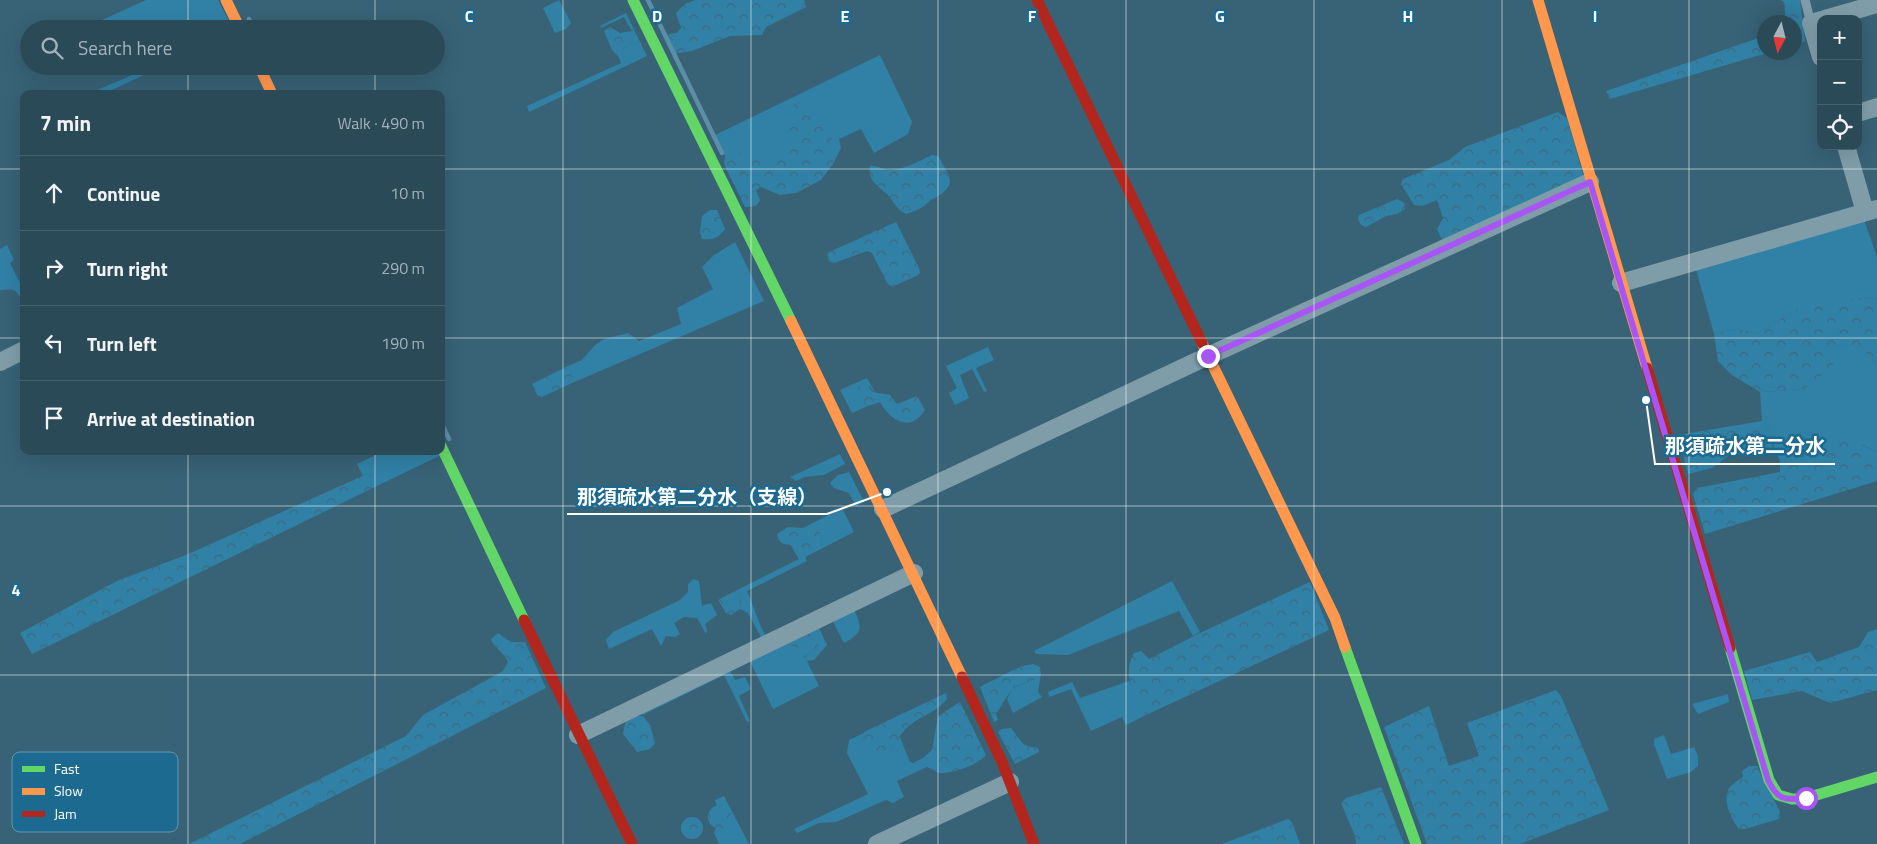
<!DOCTYPE html>
<meta charset="utf-8">
<style>
:root{--surface:#2a4a58;--page:#32515e;--text:#f1f3f6;--muted:#a5b3ba;--line:#46626e}
body{margin:0;font-family:"Titillium Web","Noto Sans JP",sans-serif;background:var(--page);color:var(--text)}
.controls{position:absolute;right:15px;top:15px;display:grid;overflow:hidden;border-radius:10px;box-shadow:0 5px 20px #0002}
.controls button{width:45px;height:45px;display:grid;place-items:center;padding:0;border:0;border-bottom:1px solid var(--line);background:var(--surface);color:var(--text);font:25px sans-serif}
.compass{position:absolute;left:1757px;top:15px;width:45px;height:45px;border-radius:50%;background:var(--surface);box-shadow:0 5px 20px #0002;rotate:187deg}
.stop{position:absolute;width:15px;height:15px;margin:-11px;border:4px solid #a855f7;border-radius:50%;background:#fff}
.stop.end{background:#a855f7;border-color:#fff;box-shadow:0 1px 5px #0008}
.list{margin:0;padding:0;list-style:none}
h2{display:flex;justify-content:space-between;align-items:center;height:65px;margin:0;padding:0 20px;font-size:21px}
h2 small{font-size:16px;font-weight:400;color:var(--muted)}
.list li{display:grid;grid-template-columns:32px 1fr auto;gap:15px;align-items:center;box-sizing:border-box;height:75px;padding:0 20px;border-top:1px solid var(--line)}
.list b{display:block;font-size:19px;white-space:nowrap}
.list em{font-size:16px;font-style:normal;color:var(--muted)}
.icon{flex:none;width:28px;height:28px;fill:none;stroke:currentColor;stroke-width:2;stroke-linecap:round;stroke-linejoin:round}
.map{position:relative;flex:none;width:1877px;height:844px;overflow:hidden}
.search{position:absolute;background:var(--surface);box-shadow:0 5px 20px #0002;left:20px;top:20px;width:425px;height:55px;display:flex;align-items:center;gap:12px;box-sizing:border-box;padding:0 18px;border-radius:28px;color:var(--muted);font-size:19px}
.panel{position:absolute;background:var(--surface);box-shadow:0 5px 20px #0002;left:20px;top:90px;width:425px;height:365px;border-radius:10px}
.map>svg:first-child{display:block}
.green{fill:#3181a6}
.forest{fill:url(#forest-crowns)}
.lines{fill:none;stroke-linecap:round;stroke-linejoin:round}
.stream{stroke:#5b8ea7;stroke-width:4.5}
.lane{stroke:#7f9da9;stroke-width:9}
.street{stroke:#7f9da9;stroke-width:18}
.fast{stroke:#63d668;stroke-width:11}
.slow{stroke:#ff974d;stroke-width:11}
.jam{stroke:#b3261e;stroke-width:11}
.route{stroke:#a855f7;stroke-width:6}
.grid{fill:none;stroke:#fff;stroke-width:1;stroke-opacity:0.55}
.key{fill:#1d6a91;stroke:#6197b2;stroke-width:1}
.key-label{font-size:14px;fill:#fff}
.grid-label{font-size:16px;text-anchor:middle;font-weight:bold;fill:#fff;stroke:#1d6a91;stroke-width:5;stroke-linejoin:round;paint-order:stroke}
.leader{fill:none;stroke:#fff;stroke-width:2}
.callout-dot{fill:#fff;stroke:#1d6a91;stroke-width:2}
.callout-label{font-size:20px;text-anchor:middle;font-weight:bold;fill:#fff;stroke:#1d6a91;stroke-width:5;stroke-linejoin:round;paint-order:stroke}
</style>
<div class="map">
<svg width="1877" height="844" viewBox="0 0 1877 844">
<defs>
<pattern id="forest-crowns" width="20" height="18" patternUnits="userSpaceOnUse" patternTransform="scale(1.25)"><rect width="20" height="18" fill="#3181a6"/><path d="M2 6a3 3 0 1 1 6 0M12 15a3 3 0 1 1 6 0" fill="none" stroke="#3d697e"/></pattern>
</defs>
<rect width="100%" height="100%" fill="#386276"/>
<path class="green" d="M146,0H218L230,23L217,29H82Z
M559,0L571,23L566,29L555,33L543,8Z
M626,13L647,56L529,112L527,106L621,63L618,56L612,50H621L632,42V31L624,17L601,28L600,26Z
M880,55L912,122L908,134L874,153L861,129L839,139L841,148L833,164L818,134L734,174L715,135Z
M153,66H163L112,90L113,94H96L95,91Z
M1863,217L1877,257V299L1864,298L1796,310L1757,334L1736,329L1714,334L1695,266Z
M735,242L764,301L572,383V373L568,366L582,360L595,345L604,339L628,333L639,341L681,324L677,308L713,289L702,267L714,255Z
M7,245L14,260L10,263L24,291V298L20,297C14,287 11,290 0,290V249Z
M1844,345L1862,347L1877,365V452L1863,445L1820,447L1780,460L1774,448L1775,438L1762,421L1760,392L1804,389Z
M988,347L994,360L976,368L987,391L984,392L972,369L960,375L969,398L955,405L949,393L957,388L946,366Z
M867,378L876,394L869,386L864,402L868,406L852,413L840,390Z
M384,451H437L439,456L377,486L372,476L367,474L363,476L357,464Z
M840,454L845,464L824,475L805,477L796,481L790,477Z
M849,472L864,502L856,506L849,493L834,488L830,483L838,475Z
M842,508L854,532L821,549L822,536L803,528Z
M805,556L807,561L747,591C754,606 757,620 765,635L761,637L748,613L740,609L741,596L737,590Z
M693,579L699,581L702,606L711,603L717,615L705,624L707,630L706,634L697,618L684,617L674,623L680,634L675,637L666,636L661,646L652,629L609,649L606,640L613,632L680,600L688,592V584Z
M1172,581L1200,632L1193,636L1179,611L1068,655L1036,654L1034,651Z
M854,610C863,627 862,634 844,643L832,620Z
M819,628L827,645L814,660L807,661L819,686L773,709L750,661Z
M729,669L735,680L745,677L751,689L739,696L750,721L747,722L724,675L643,715L641,711Z
M1041,674L1038,692L1042,697L1013,713L1007,699L1012,688L1035,679Z
M1129,681L1146,715L1126,725L1122,717L1091,731L1071,689L1049,697L1048,692L1072,682L1080,698Z
M1728,694L1729,702L1698,714L1692,704Z
M864,733L863,744L889,754L894,743L900,737L910,762L913,763L923,758V764L927,767L897,781L904,797L893,803L886,800L836,822L819,823L797,833L794,829L868,794L847,753L849,740Z
M1664,735L1671,754L1694,747L1698,756V766L1691,772L1667,779L1654,744V739Z
M724,796L749,844H719L714,833L719,817L715,800Z"/>
<path class="forest" d="M695,0H804L806,7L766,27L762,35L730,36L692,51L672,54L666,42L669,34L677,33L681,28L676,13L685,4Z
M1781,0H1800L1805,41L1795,44L1794,22H1786L1784,2Z
M610,27L620,33L632,31V42L621,50H612L604,31Z
M1764,36V52L1767,53L1610,99L1606,91Z
M799,99L807,100L831,135L834,144L833,164L821,180L796,193L780,195L761,187L756,190L760,200L756,206L745,207L724,164L725,156L736,151C755,160 769,159 786,147C785,129 785,111 799,99Z
M1558,112L1567,118L1584,178L1443,242L1437,229L1443,218L1437,200L1422,206L1414,205L1401,184L1403,179L1449,160L1465,147Z
M932,155L938,156C950,177 959,185 933,199C929,200 927,204 924,206C919,210 912,212 906,214C896,209 894,202 887,194C877,185 868,181 870,166C877,165 882,170 889,170C904,170 919,161 932,155Z
M1397,199L1404,203L1405,209L1397,214L1386,216L1366,227L1361,225L1358,219L1359,215Z
M710,210H717L725,229C719,238 713,240 702,239L700,232L702,216Z
M896,222L919,268L920,273L916,276L892,287L887,283L872,253L867,251L834,263L829,261L827,253Z
M1864,298L1877,299V365L1862,347L1844,345L1831,368L1804,389L1760,392L1732,375L1718,361L1714,334L1736,329L1757,334L1796,310L1824,301Z
M568,366L572,373V383L542,397L537,395L532,384Z
M864,382L873,392L890,395L897,404L917,396L925,410C910,434 890,420 880,402L868,406L857,393L858,386Z
M1762,421L1775,438L1773,448L1753,446L1736,450L1712,468L1688,474L1678,435Z
M1851,440L1877,452V481L1705,534L1693,494L1697,488L1780,472V460L1820,447Z
M367,474L372,476L377,486L32,654L20,633L117,581L186,555Z
M788,527L817,529L822,536L821,549L799,560L791,545C782,544 779,543 777,534Z
M1310,582L1329,630L1146,715C1135,694 1121,677 1134,653L1141,651L1149,659L1202,632Z
M737,590L741,596L740,609L731,615L726,613L718,600Z
M1877,629V690L1830,703L1802,691L1752,700L1744,671L1810,652L1817,662L1859,647L1868,632Z
M498,633L511,642H525L546,688L240,844H189L406,736L423,715L503,671L508,662C504,652 494,649 491,639Z
M809,633L815,634L820,640L817,649L805,658L798,657L791,644Z
M1033,664L1040,667L1041,674L1036,679L1013,687L996,714L998,720L994,722L980,687L1019,667Z
M1556,690L1561,696L1609,810L1520,844H1427L1384,727L1429,706L1449,766L1479,756L1467,723Z
M946,693L947,699C939,709 928,714 917,720C905,727 894,742 889,754L879,758L870,753L863,744L864,732Z
M960,702L986,755C980,764 951,774 941,773C934,772 929,768 923,764V758L932,750L938,716Z
M637,716H643L650,725L655,743L650,749L637,752L623,734L626,719Z
M1011,728L1024,745L1038,748L1039,752L1015,764L998,732L1002,729Z
M1749,766H1757L1780,812L1779,819L1745,829H1739C1731,818 1721,799 1730,787C1733,783 1739,780 1743,777L1742,771Z
M1381,787L1404,844H1356L1355,836L1341,803L1346,798Z
M708 817a12 12 0 1 1 24 0a12 12 0 1 1-24 0Z
M681 828a11 11 0 1 1 22 0a11 11 0 1 1-22 0Z
M1288,819L1292,822L1300,844H1222Z"/>
<g class="lines">
<path class="stream" d="M648,0L722,153
M249,19L254,29
M441,422L449,439"/>
<path class="lane" d="M1805,0L1811,23"/>
<path class="street" d="M1825,19L1877,4
M1821,20L1811,23L1821,57
M1858,113L1877,107
M1846,146L1865,212
M1621,283L1877,209
M0,362L24,350
M883,509L1208,356L1590,182
M578,735L914,573
M877,844L1010,782"/>
<path class="fast" d="M633,0L791,321
M441,446L524,620
M1345,647L1416,844
M1730,648L1769,780L1778,795L1792,799H1803L1877,777"/>
<path class="slow" d="M226,0L240,29
M1538,0L1647,368
M259,66L272,94
M791,321L962,677
M1202,343L1335,618L1345,647"/>
<path class="jam" d="M1037,0L1202,343
M1647,368L1730,648
M524,620L632,844
M962,677L1002,762L1034,844"/>
</g>
<g class="lines">
<path class="route" d="M1208,356L1590,182L1768,780C1778,801 1785,800 1806,798"/>
</g>
<path class="grid" d="M188,0V29M375,0V29M563,0V844M751,0V844M938,0V844M1126,0V844M1314,0V844M1502,0V844M1689,0V844M188,66V94M375,66V94M0,169H24M441,169H1877M0,338H24M441,338H1877M188,451V844M375,451V844M0,506H1877M0,675H1877"/>
<rect x="12" y="752" width="166" height="80" rx="8" class="key"/>
<rect x="22" y="766" width="23" height="6" fill="#63d668"/>
<rect x="22" y="788" width="23" height="7" fill="#ff974d"/>
<rect x="22" y="811" width="23" height="6" fill="#b3261e"/>
<g class="key-label">
<text x="54" y="774">Fast</text>
<text x="54" y="796">Slow</text>
<text x="54" y="819">Jam</text>
</g>
<g class="grid-label">
<text x="469" y="22">C</text>
<text x="657" y="22">D</text>
<text x="845" y="22">E</text>
<text x="1032" y="22">F</text>
<text x="1220" y="22">G</text>
<text x="1408" y="22">H</text>
<text x="1595" y="22">I</text>
<text x="16" y="596">4</text>
</g>
<path class="leader" d="M1646 400L1655 464H1835M887 492L827 514H567"/>
<g class="callout-dot">
<circle cx="1646" cy="400" r="5"/>
<circle cx="887" cy="492" r="5"/>
</g>
<g class="callout-label">
<text x="1745" y="453">那須疏水第二分水</text>
<text x="697" y="504">那須疏水第二分水（支線）</text>
</g>
</svg>
<div class="controls">
<button>+</button>
<button>−</button>
<button><svg class="icon" aria-label="locate" viewBox="0 0 24 24"><circle cx="12" cy="12" r="6"/><path d="M12 2v4M12 18v4M2 12h4M18 12h4"/></svg></button>
</div>
<svg class="compass" viewBox="-18 -18 36 36"><path d="M0-13l5 13h-10z" fill="#e53935"/><path d="M0 13l5-13h-10z" fill="#a5b3ba"/></svg>
<div class="stop" style="left:1806px;top:798px"></div>
<div class="stop end" style="left:1208px;top:356px"></div>
<div class="search"><svg class="icon" aria-label="search" viewBox="0 0 24 24"><circle cx="10" cy="10" r="6"/><path d="M15 15l6 6"/></svg>Search here</div>
<section class="panel">
<h2>7 min<small>Walk · 490 m</small></h2>
<ul class="list">
<li><svg class="icon" aria-label="ahead" viewBox="0 0 24 24"><path d="M12 20V5M6 11l6-6 6 6"/></svg><div><b>Continue</b></div><em>10 m</em></li>
<li><svg class="icon" aria-label="right" viewBox="0 0 24 24"><path d="M7 20v-9h11M14 6l5 5-5 5"/></svg><div><b>Turn right</b></div><em>290 m</em></li>
<li><svg class="icon" aria-label="left" viewBox="0 0 24 24"><path d="M17 20v-9H6M10 6l-5 5 5 5"/></svg><div><b>Turn left</b></div><em>190 m</em></li>
<li><svg class="icon" aria-label="arrive" viewBox="0 0 24 24"><path d="M6 21V4h12l-3 4 3 4H6"/></svg><div><b>Arrive at destination</b></div></li>
</ul>
</section>
</div>
